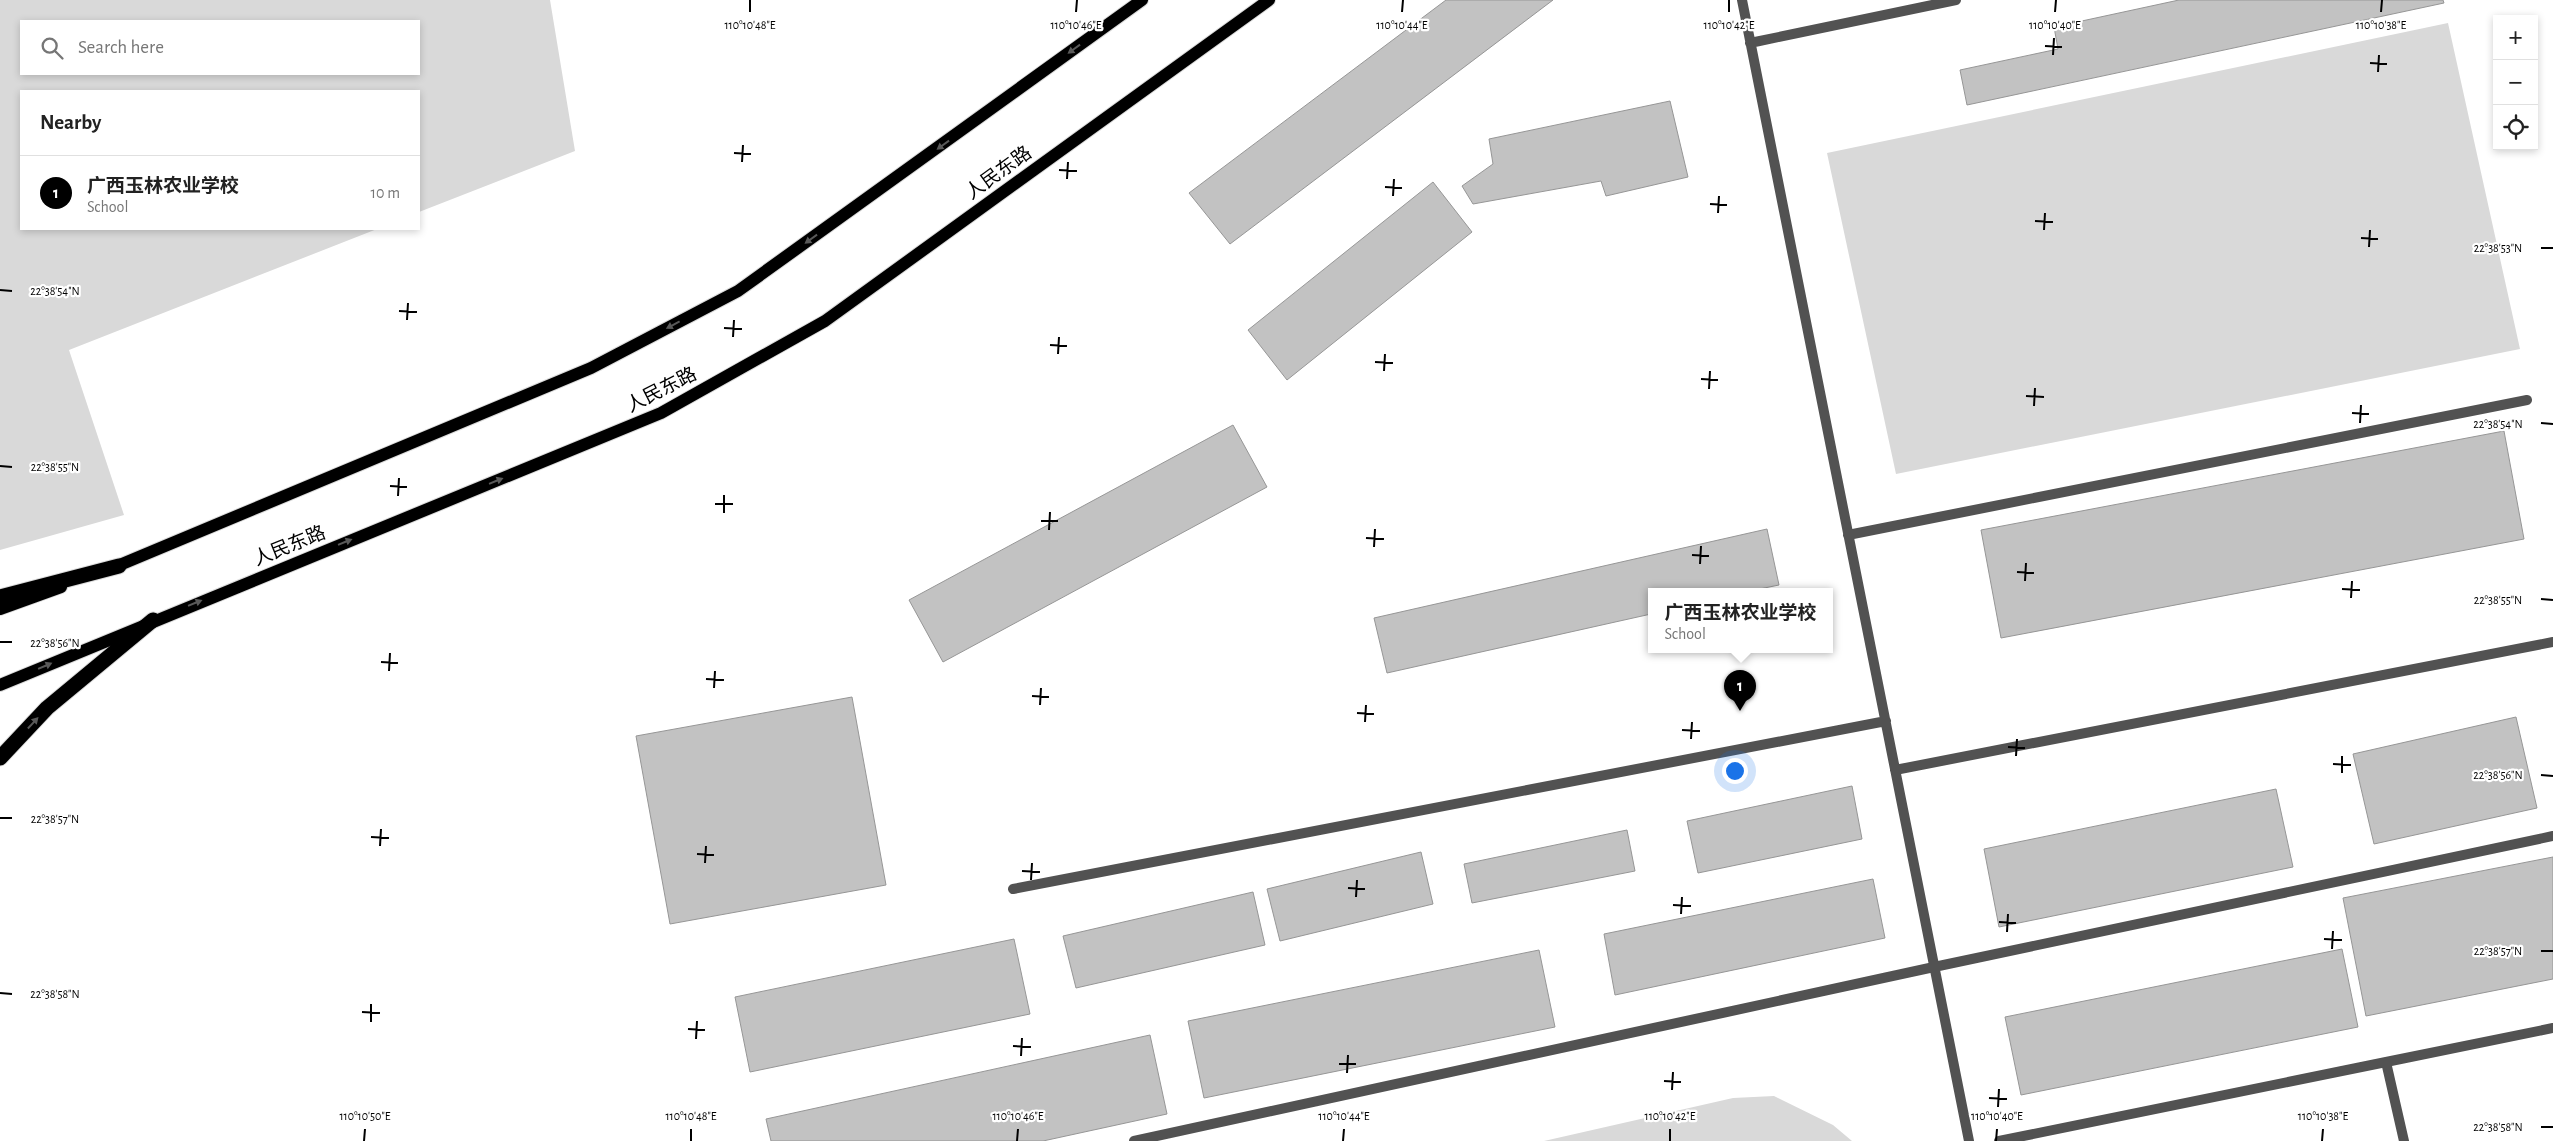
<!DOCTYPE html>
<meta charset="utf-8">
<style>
:root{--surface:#fff;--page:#f6f6f6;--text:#222;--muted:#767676;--line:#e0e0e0;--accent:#000}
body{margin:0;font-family:"Alegreya Sans","Noto Sans SC",sans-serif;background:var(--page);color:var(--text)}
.controls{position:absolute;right:15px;top:15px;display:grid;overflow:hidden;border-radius:0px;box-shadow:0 2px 8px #0003}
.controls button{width:45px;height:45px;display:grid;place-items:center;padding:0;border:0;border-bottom:1px solid var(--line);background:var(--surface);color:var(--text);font:25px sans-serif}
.you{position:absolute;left:1734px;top:770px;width:18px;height:18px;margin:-12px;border:4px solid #fff;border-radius:50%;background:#1a73e8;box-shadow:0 0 0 8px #1a73e833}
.badge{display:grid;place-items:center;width:32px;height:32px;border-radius:50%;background:var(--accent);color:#fff;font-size:16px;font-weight:700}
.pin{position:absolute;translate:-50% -41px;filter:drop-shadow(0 1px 2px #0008)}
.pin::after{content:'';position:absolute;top:26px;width:18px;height:15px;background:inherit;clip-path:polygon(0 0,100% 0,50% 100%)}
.popup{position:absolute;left:1648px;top:588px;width:185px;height:65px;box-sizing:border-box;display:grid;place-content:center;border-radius:0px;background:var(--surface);filter:drop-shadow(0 1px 4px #0005);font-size:16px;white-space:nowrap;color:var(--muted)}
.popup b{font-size:19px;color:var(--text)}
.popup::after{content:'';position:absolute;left:50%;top:100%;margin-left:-10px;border:10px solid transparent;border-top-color:var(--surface)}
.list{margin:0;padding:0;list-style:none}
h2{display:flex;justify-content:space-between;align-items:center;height:65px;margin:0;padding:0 20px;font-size:21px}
h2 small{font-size:16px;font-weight:400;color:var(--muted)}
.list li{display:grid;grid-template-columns:32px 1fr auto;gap:15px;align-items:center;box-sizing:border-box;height:75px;padding:0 20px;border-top:1px solid var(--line)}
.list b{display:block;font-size:19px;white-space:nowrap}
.list p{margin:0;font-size:16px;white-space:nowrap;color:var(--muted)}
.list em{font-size:16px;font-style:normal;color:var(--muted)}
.icon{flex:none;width:28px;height:28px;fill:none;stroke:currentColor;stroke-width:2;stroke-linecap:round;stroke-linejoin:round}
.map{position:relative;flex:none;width:2553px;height:1141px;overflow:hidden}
.search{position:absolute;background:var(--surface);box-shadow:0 2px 8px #0003;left:20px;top:20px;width:400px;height:55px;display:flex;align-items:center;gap:12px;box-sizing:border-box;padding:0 18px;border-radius:0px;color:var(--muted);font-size:19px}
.panel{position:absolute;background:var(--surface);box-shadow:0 2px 8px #0003;left:20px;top:90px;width:400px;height:140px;border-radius:0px}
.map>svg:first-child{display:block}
.green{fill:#d9d9d9;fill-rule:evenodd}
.building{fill:#c2c2c2;stroke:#969696}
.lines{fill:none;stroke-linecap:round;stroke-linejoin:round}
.primary-casing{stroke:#dbdbdb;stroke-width:14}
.highway-casing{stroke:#dbdbdb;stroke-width:17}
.lane{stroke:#525252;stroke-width:10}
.primary{stroke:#000;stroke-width:12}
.highway{stroke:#000;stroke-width:15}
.oneway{fill:#595959}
.ticks{fill:none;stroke:#000;stroke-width:2}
.labels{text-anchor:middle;stroke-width:4.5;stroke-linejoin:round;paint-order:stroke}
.street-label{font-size:19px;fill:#000;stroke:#fff}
.ticks-label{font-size:12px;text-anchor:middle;fill:#000;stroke:#fff;stroke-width:4.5;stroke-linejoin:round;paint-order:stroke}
</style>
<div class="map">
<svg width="2553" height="1141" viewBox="0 0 2553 1141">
<rect width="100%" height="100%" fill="#fff"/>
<path class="green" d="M0,0H550L575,151L419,212V91H21V229H377L69,350L124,515L0,550ZM419,21V74H21V21Z
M2448,23L2520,349L1896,474L1827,153Z
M1774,1096L1833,1125L1852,1141H1544L1733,1098Z"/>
<path class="building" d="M1446,0H1553L1230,244L1189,193Z
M2179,0H2443L2444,3L1967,105L1960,70L2058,49L2054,27Z
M1670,101L1688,177L1606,196L1601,181L1473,204L1462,186L1493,164L1489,139Z
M1433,182L1472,232L1287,380L1248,330Z
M1233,425L1267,487L943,662L909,600Z
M2504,431L2524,539L2001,638L1981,530Z
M1767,529L1779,585L1745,592H1651V614L1387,673L1374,618Z
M852,697L886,885L670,924L636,736Z
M2516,717L2537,808L2374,844L2353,754Z
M1852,786L1862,839L1698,873L1687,821Z
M2276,789L2293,867L1999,927L1984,849Z
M1627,830L1635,871L1472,903L1464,864Z
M1421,852L1433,904L1280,941L1267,889Z
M2553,857V979L2366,1016L2343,898Z
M1873,879L1885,938L1615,995L1604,934Z
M1253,892L1265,945L1076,988L1063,936Z
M1014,939L1030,1014L750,1072L735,997Z
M2342,949L2358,1027L2021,1095L2005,1017Z
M1539,950L1555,1027L1204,1098L1188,1021Z
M1150,1035L1167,1114L1043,1141H771L766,1119Z"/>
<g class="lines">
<defs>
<path id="primary" d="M110,569L591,368L738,291L1142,0
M0,609L61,587
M0,685L661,413L825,321L1269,0"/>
<path id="highway" d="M0,597L119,566
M0,758L47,708L153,620"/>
</defs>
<use href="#primary" class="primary-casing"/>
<use href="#highway" class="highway-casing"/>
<path class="lane" d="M1742,0L1969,1141
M1750,43L1956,0
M1848,535L2527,400
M1895,770L2553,642
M1013,889L1886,721
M2386,1062L2553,1028
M1134,1141L1934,967L2553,836
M1999,1141L2386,1062L2404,1141"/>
<use href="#primary" class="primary"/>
<use href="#highway" class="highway"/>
</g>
<defs><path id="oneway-solid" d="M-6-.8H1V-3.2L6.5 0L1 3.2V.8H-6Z" transform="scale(1.25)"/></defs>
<g class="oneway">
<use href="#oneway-solid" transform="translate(1074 49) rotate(144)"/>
<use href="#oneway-solid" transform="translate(943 145) rotate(144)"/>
<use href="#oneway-solid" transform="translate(811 239) rotate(144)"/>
<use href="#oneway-solid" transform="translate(673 325) rotate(152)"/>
<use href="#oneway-solid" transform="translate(496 481) rotate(-22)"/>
<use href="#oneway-solid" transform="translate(345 542) rotate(-22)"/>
<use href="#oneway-solid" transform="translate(195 603) rotate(-22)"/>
<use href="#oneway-solid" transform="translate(45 666) rotate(-23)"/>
<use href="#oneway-solid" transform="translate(33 723) rotate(-47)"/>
</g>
<path class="ticks" d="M750,12V0M1076,12L1077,0M1402,12L1403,0M1729,12V0M2055,12L2056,0M2381,12L2382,0M2045,46L2062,47M2053,55L2054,38M2370,63L2387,64M2378,72L2379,55M734,153L751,154M742,162L743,145M1059,170L1077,171M1067,179L1068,162M1385,187L1402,188M1393,196L1394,179M1710,204L1727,205M1718,213L1719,196M2035,221L2053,222M2044,230L2045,213M2361,238L2378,239M2369,247L2370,230M2541,248H2553M0,290L12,291M399,311L417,312M407,320L408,303M724,328L742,329M733,337L734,320M1050,345L1067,346M1058,354L1059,337M1375,362L1393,363M1384,371L1385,354M1701,379L1718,380M1709,389L1710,371M2026,396L2044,397M2034,406L2035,388M2352,413L2369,414M2360,423L2361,405M2541,423L2553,424M0,466L12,467M390,486L407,487M398,496L399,478M715,504H733M724,513V495M1041,521H1058M1049,530L1050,512M1366,538L1384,539M1374,547L1375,529M1692,555L1709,556M1700,564L1701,546M2017,572L2034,573M2025,581L2026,563M2342,589L2360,590M2351,598L2352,581M2541,599L2553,600M0,642H12M381,662L398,663M389,671L390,653M706,679L724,680M714,688L715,671M1032,696L1049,697M1040,705L1041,688M1357,713L1374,714M1365,722L1366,705M1682,730L1700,731M1691,739L1692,722M2008,747L2025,748M2016,756L2017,739M2333,764L2351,765M2342,773V756M2541,775L2553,776M0,818H12M371,837L389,838M380,846L381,829M697,854L714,855M705,863L706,846M1022,871L1040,872M1031,880L1032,863M1348,888L1365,889M1356,897L1357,880M1673,905L1691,906M1681,914L1682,897M1999,922L2016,923M2007,932L2008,914M2324,939L2342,940M2332,949L2333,931M2541,951H2553M0,993L12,994M362,1012L380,1013M371,1022V1004M688,1029L705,1030M696,1039L697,1021M1013,1046L1031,1047M1021,1056L1022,1038M1339,1064H1356M1347,1073L1348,1055M1664,1081L1681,1082M1672,1090L1673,1072M1989,1098L2007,1099M1998,1107L1999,1089M2541,1127H2553M364,1141L365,1129M691,1141V1129M1017,1141L1018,1129M1343,1141L1344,1129M1670,1141V1129M1996,1141L1997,1129M2322,1141L2323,1129"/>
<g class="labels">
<g class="street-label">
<text transform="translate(998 172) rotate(-36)" y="7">人民东路</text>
<text transform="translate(661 389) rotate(-27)" y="7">人民东路</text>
<text transform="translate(289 545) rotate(-22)" y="7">人民东路</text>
</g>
</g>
<g class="ticks-label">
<text x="750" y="29">110°10'48"E</text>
<text x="1076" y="29">110°10'46"E</text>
<text x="1402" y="29">110°10'44"E</text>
<text x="1729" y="29">110°10'42"E</text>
<text x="2055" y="29">110°10'40"E</text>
<text x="2381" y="29">110°10'38"E</text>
<text x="2498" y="252">22°38'53"N</text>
<text x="55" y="295">22°38'54"N</text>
<text x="2498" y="428">22°38'54"N</text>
<text x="55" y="471">22°38'55"N</text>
<text x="2498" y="604">22°38'55"N</text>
<text x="55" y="647">22°38'56"N</text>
<text x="2498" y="779">22°38'56"N</text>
<text x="55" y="823">22°38'57"N</text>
<text x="2498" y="955">22°38'57"N</text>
<text x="55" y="998">22°38'58"N</text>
<text x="365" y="1120">110°10'50"E</text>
<text x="691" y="1120">110°10'48"E</text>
<text x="1018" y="1120">110°10'46"E</text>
<text x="1344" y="1120">110°10'44"E</text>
<text x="1670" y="1120">110°10'42"E</text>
<text x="1997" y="1120">110°10'40"E</text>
<text x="2323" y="1120">110°10'38"E</text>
<text x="2498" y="1131">22°38'58"N</text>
</g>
</svg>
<div class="controls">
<button>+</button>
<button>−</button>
<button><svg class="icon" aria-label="locate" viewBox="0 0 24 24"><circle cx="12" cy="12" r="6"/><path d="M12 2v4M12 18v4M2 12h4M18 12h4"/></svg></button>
</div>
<div class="you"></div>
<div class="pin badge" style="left:1740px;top:711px">1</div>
<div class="popup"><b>广西玉林农业学校</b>School</div>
<div class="search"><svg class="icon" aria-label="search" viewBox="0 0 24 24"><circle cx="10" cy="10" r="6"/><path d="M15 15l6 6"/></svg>Search here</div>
<section class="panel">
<h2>Nearby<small></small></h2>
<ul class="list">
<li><span class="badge">1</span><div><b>广西玉林农业学校</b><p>School</p></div><em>10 m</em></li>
</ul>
</section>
</div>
